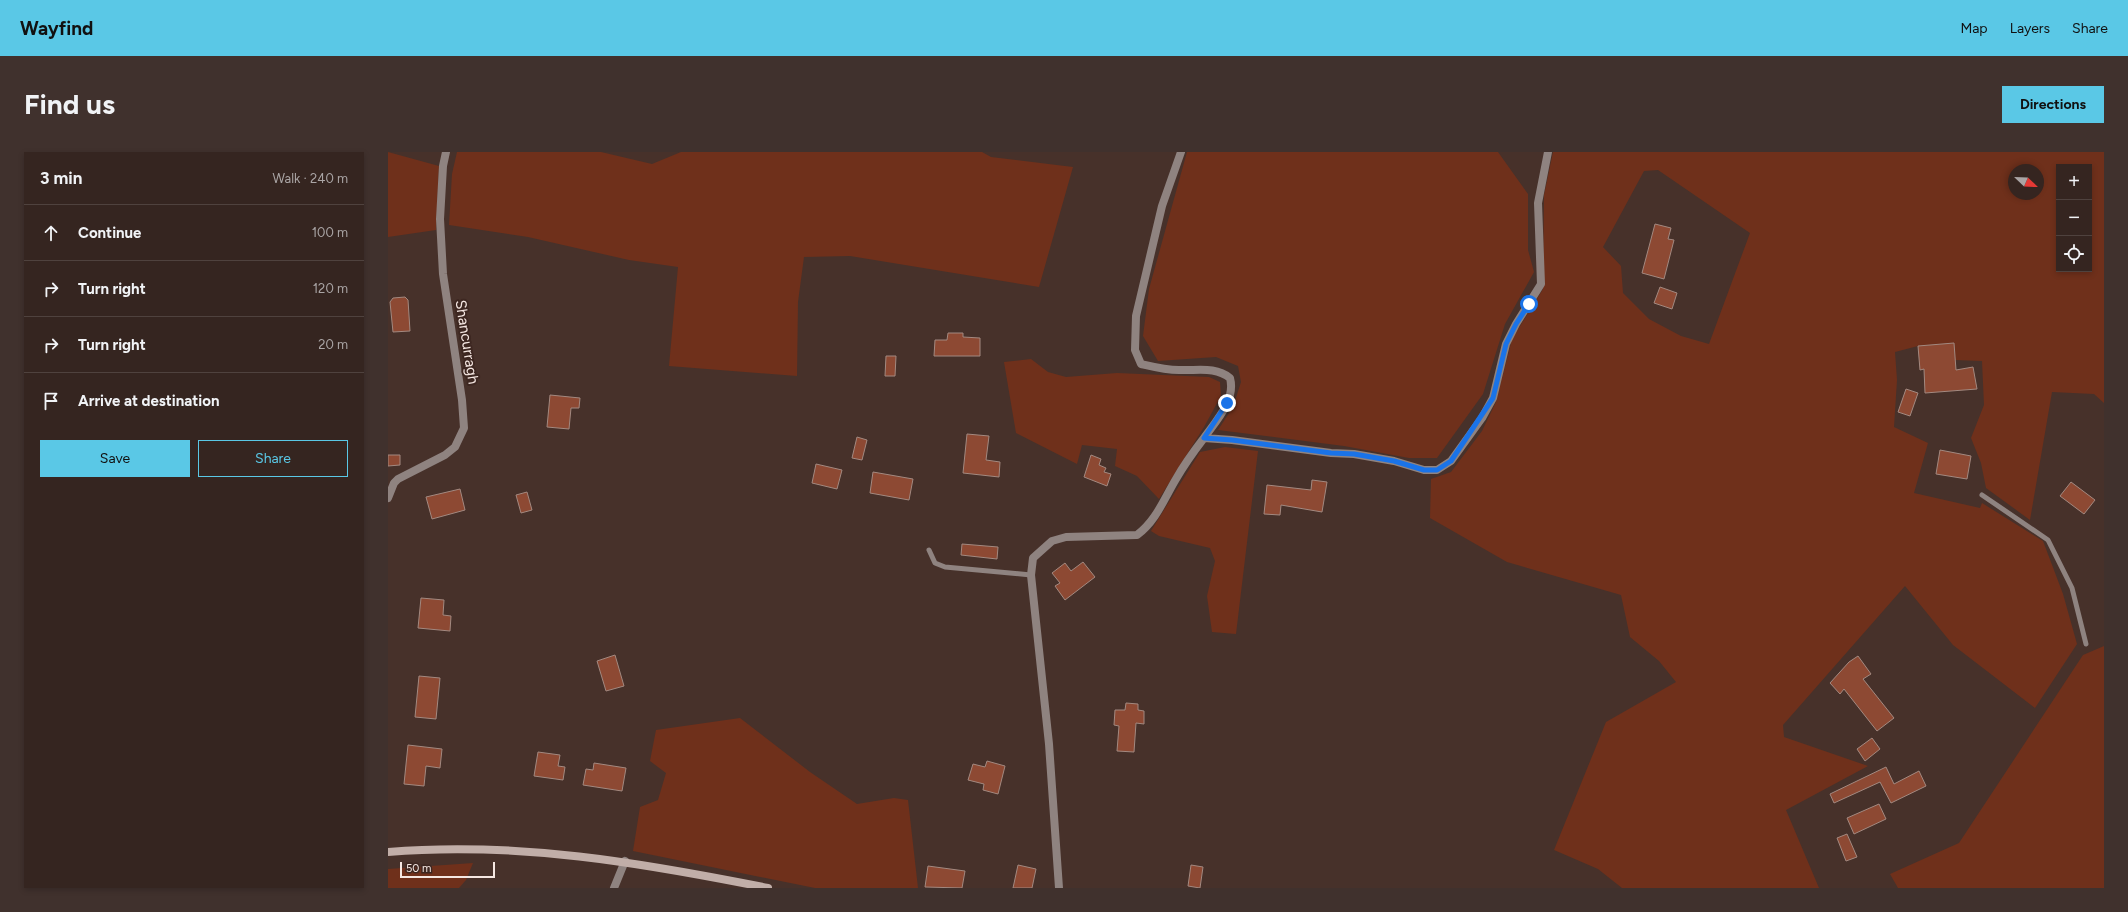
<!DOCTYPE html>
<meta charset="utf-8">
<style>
:root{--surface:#352520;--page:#40312d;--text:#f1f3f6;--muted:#aaa5a5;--line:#4f423e;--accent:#5ac8e6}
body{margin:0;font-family:Figtree,sans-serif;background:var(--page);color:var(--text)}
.controls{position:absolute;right:12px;top:12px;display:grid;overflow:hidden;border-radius:0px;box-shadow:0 2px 6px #0003}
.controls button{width:36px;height:36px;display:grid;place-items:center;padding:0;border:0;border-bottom:1px solid var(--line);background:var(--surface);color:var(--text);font:20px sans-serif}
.compass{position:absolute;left:1620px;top:12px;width:36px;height:36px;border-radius:50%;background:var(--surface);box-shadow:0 2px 6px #0003;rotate:113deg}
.scale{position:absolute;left:12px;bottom:10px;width:95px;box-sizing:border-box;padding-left:4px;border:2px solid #f5e7e2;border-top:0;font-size:11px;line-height:14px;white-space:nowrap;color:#f5e7e2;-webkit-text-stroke:3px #3d2721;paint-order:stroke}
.stop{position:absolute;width:12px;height:12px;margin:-9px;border:3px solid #1a73e8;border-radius:50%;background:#fff}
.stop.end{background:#1a73e8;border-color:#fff;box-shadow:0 1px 4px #0008}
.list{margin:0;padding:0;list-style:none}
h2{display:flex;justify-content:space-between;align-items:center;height:52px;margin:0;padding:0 16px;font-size:17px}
h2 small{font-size:13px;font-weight:400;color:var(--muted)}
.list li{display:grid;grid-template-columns:26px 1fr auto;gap:12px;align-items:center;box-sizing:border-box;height:56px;padding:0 16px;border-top:1px solid var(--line)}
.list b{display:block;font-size:15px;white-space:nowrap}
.list em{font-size:13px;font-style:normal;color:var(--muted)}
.actions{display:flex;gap:8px;padding:12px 16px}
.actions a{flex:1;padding:9px 0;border:1px solid var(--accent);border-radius:0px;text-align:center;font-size:14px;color:var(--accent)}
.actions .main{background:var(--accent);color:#111}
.icon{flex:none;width:22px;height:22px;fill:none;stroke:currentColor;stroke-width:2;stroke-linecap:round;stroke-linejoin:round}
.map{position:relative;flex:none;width:1716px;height:736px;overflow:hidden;border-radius:0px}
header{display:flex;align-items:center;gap:24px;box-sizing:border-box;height:56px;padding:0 20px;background:var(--accent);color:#111}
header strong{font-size:19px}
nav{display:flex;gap:22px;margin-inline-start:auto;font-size:14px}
.intro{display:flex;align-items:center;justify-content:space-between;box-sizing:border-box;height:96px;padding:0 24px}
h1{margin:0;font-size:28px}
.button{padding:10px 18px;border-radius:0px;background:var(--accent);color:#111;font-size:14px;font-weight:700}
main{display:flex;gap:24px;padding:0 24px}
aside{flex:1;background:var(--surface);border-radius:0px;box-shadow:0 2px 6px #0003}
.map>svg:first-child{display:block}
.green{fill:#6f301b;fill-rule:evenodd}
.building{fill:#8d4933;stroke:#a38980}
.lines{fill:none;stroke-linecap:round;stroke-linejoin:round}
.lane{stroke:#8f8380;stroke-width:5}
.street{stroke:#8f8380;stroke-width:8}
.secondary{stroke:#c1aea8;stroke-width:8}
.route{stroke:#1a73e8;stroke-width:5}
.labels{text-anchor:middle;stroke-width:4;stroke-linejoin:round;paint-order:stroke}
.street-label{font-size:15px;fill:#f5e7e2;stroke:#3d2721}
</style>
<header>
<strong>Wayfind</strong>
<nav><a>Map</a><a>Layers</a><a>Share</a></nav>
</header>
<div class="intro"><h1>Find us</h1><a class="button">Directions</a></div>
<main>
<aside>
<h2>3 min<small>Walk · 240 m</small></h2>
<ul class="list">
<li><svg class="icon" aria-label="ahead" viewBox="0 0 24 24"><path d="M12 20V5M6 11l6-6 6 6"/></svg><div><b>Continue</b></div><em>100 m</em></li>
<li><svg class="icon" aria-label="right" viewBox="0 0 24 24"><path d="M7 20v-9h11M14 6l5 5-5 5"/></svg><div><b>Turn right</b></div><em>120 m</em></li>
<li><svg class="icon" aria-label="right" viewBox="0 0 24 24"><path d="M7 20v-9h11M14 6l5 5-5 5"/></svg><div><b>Turn right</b></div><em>20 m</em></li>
<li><svg class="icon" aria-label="arrive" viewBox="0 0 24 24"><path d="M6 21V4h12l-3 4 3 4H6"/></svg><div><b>Arrive at destination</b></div></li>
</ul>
<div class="actions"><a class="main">Save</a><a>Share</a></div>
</aside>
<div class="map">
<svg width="1716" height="736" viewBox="0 0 1716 736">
<rect width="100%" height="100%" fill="#47312a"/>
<path class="green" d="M0,0L51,14L48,78L0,85Z
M69,0H213L264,12L293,0H594L603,5L685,15L651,135L462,104L416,105L410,150L409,224L281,214L290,115L241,108L140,85L61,73L64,22Z
M799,0H1110L1140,42V98L1146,120L1117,172L1095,242L1049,306H1021L956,294L830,278L845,255L853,230L850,214L828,205L770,209L755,184L761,137Z
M1165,0H1716V251L1706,242L1664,240L1642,368L1598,336L1593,311L1583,286L1596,253L1594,209L1567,208L1566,191L1530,194L1507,200L1509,228L1506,275L1540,291L1526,341L1592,356L1594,351L1655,389L1675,442L1689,492L1647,556L1565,493L1517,434L1395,573L1396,585L1480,614L1398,658L1431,736H1234L1210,717L1166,698L1218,570L1288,530L1271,509L1242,485L1233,443L1119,410L1042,366L1043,327L1063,320L1094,279L1108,250L1124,187L1155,137L1156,43ZM1671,15H1701V117H1671ZM1270,18L1362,81L1321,192L1293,184L1261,167L1235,141L1233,114L1215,95L1256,19ZM1626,18H1650V42H1626Z
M643,207L660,220L678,225L729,221L821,225L832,230L833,244L816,275L771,347L749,324L727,314L729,297L694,293L689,312L628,281L616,210Z
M837,295L870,299L848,482L824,480L819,444L827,409L822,396L771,384L763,379L812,300Z
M1716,494V736H1510L1502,722L1571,691L1695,503Z
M352,566L422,620L469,652L506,646L520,648L530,736H427L245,699L252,655L270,648L278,621L262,609L268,578Z
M85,711L78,728L71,736H0V717Z"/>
<path class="building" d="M1267,72L1283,76L1280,87L1286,88L1276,127L1254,121Z
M1272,135L1289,141L1284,157L1266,151Z
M17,145L20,148L22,179L5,180L2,150L5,146Z
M560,181H575V185L592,186V204H546L547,188H559Z
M1566,191L1568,218L1585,215L1589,237L1537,241L1536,217L1532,218L1530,194Z
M498,204H508L507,224H497Z
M1518,237L1530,241L1522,264L1510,260Z
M162,243L192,246L191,256H183L181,277L159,275Z
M579,282L601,284L598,308L612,310L611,325L575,321Z
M469,285L479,288L474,308L464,306Z
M1552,298L1583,304L1579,327L1548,322Z
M0,303H12V313L0,314Z
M703,303L713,307L711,313L718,316L716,320L723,322L719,334L696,325Z
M428,312L454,318L449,337L424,331Z
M485,320L525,327L521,348L482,341Z
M924,328L939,330L934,360L893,353L892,363L876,362L879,333L923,338Z
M1683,330L1707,348L1696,362L1672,344Z
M72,337L77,358L44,367L38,345Z
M139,340L144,358L133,361L128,343Z
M574,392L610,395L609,407L573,403Z
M695,410L707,425L677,448L667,434L672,431L664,421L677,411L683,419Z
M33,446L56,448L55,463L63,464L62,479L30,476Z
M227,503L236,534L218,539L209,509Z
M1470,504L1483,522L1475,527L1506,566L1489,579L1456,537L1452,542L1442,531L1461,510Z
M31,524L52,526L48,567L27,565Z
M738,551L750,552V558L756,559V572L748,571L746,600L729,599L731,574L726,573L727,558H737Z
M1484,586L1492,597L1477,609L1469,597Z
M20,593L54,597L52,616L38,614L36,634L16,632Z
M150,600L172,603L170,614L177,615L175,628L146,624Z
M599,609L617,614L610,642L595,638L596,632L580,628L585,612L597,615Z
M206,611L238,616L234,639L195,633L198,617L205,618Z
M1498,615L1506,632L1531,619L1538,634L1503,651L1492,630L1446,651L1442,642Z
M1491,652L1498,667L1466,682L1459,666Z
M1459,682L1469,705L1458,709L1449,686Z
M630,713L648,717L644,736H625Z
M803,713L815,715L812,736L800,734Z
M540,714L577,719L574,736L537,735Z"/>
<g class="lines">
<path class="lane" d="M1594,343L1660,388L1684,436L1698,492
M541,398L547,411L557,415L643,423"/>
<path class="street" d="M793,0L774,54L748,164L747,198L753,212C766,215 778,218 791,218C809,219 827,214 842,226C848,248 828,269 816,286
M0,346L6,331L10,327L57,303L67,295L76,276L74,248L55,122L52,67L55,14L58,0
M226,736L237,709
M671,736L661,592L643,423L645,406L664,389L678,385L749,383C768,369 776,347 788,327C796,313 806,299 816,286L844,288L943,301L966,302L1006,309L1036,318H1049L1063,309L1094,266L1105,246L1118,192L1128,172L1153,132L1150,51L1160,0"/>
<path class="secondary" d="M0,700C128,689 255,711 380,736"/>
</g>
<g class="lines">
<path class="route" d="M839,251L816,286L844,288L943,301L966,302L1006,309L1036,318H1049L1063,309L1105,246L1118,192L1128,172L1141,152"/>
</g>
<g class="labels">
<g class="street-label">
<text transform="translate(79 190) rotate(81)" y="5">Shancurragh</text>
</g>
</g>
</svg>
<div class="controls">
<button>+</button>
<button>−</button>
<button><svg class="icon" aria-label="locate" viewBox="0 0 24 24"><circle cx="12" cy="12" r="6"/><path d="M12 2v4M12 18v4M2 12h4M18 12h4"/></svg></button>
</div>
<svg class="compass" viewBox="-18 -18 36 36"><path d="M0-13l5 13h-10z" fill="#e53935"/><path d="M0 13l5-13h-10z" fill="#aaa5a5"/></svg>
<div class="scale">50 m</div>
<div class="stop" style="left:1141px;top:152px"></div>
<div class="stop end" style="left:839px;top:251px"></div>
</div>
</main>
